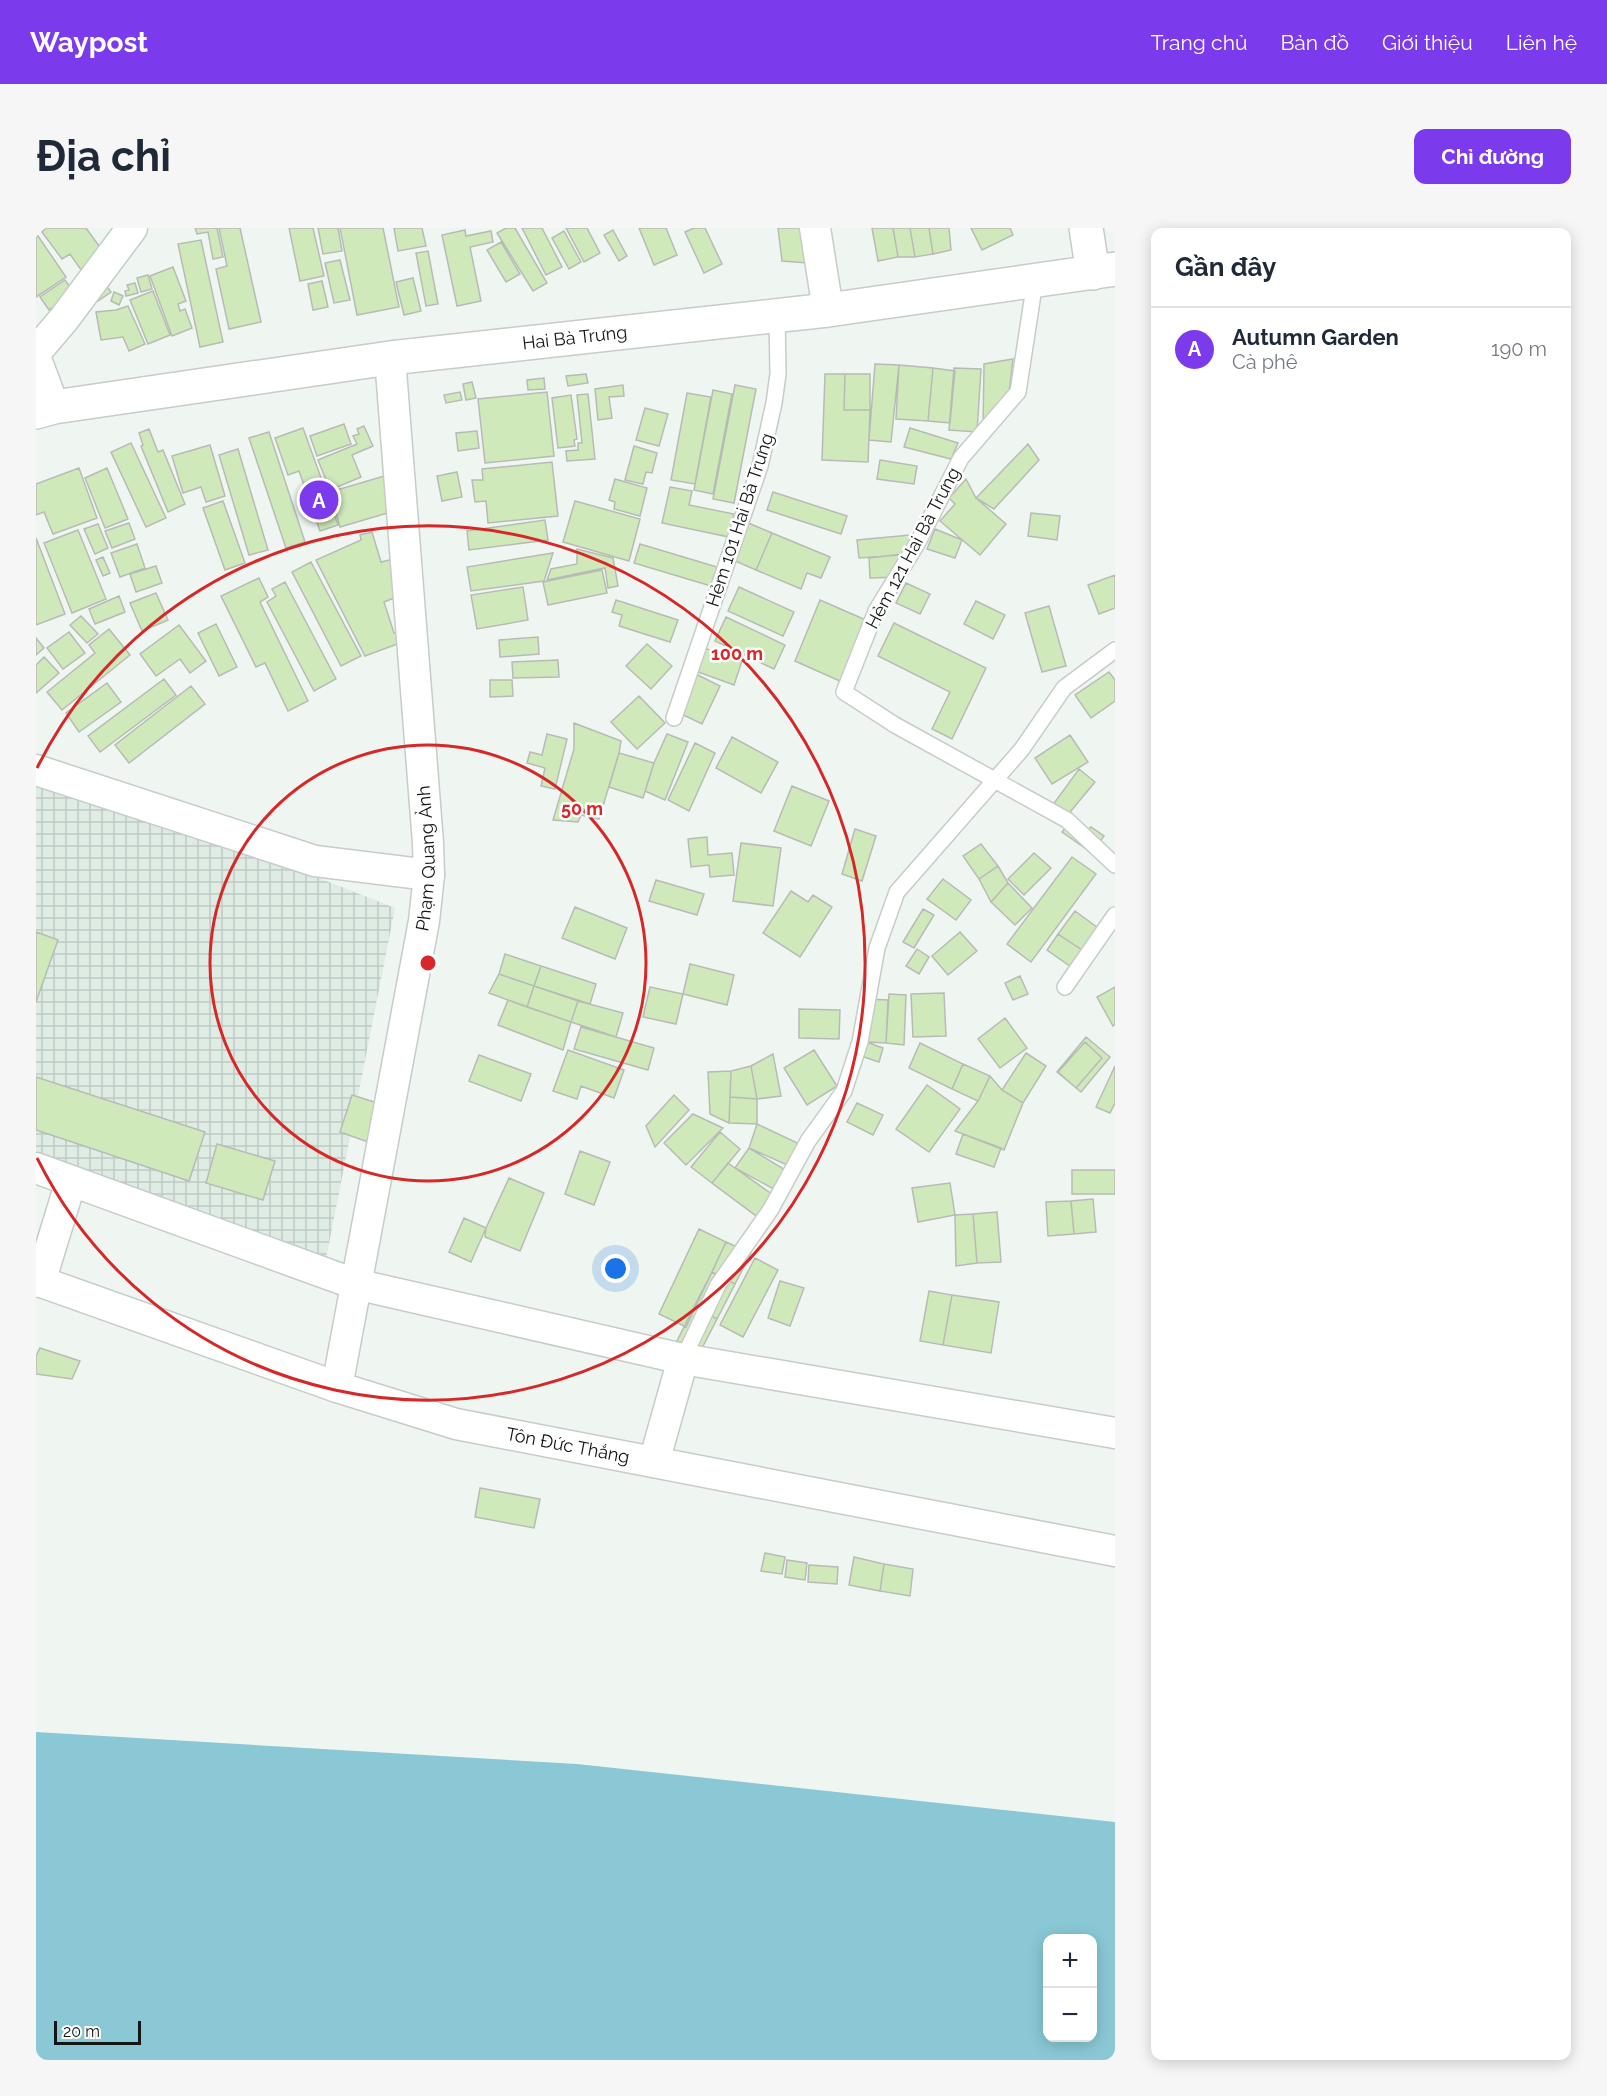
<!DOCTYPE html>
<html lang="vi">
<meta charset="utf-8">
<style>
:root{--surface:#fff;--page:#f6f6f7;--text:#1f2937;--muted:#747a83;--line:#e0e1e3;--accent:#7c3aed}
body{margin:0;font-family:Raleway,sans-serif;background:var(--page);color:var(--text)}
.controls{position:absolute;right:18px;bottom:18px;display:grid;overflow:hidden;border-radius:12px;box-shadow:0 3px 15px #0003}
.controls button{width:54px;height:54px;display:grid;place-items:center;padding:0;border:0;border-bottom:2px solid var(--line);background:var(--surface);color:var(--text);font:30px sans-serif}
.scale{position:absolute;left:18px;bottom:15px;width:87px;box-sizing:border-box;padding-left:6px;border:3px solid #141615;border-top:0;font-size:16px;line-height:21px;white-space:nowrap;color:#141615;-webkit-text-stroke:4px #fff;paint-order:stroke}
.you{position:absolute;left:580px;top:1041px;width:21px;height:21px;margin:-15px;border:4px solid #fff;border-radius:50%;background:#1a73e8;box-shadow:0 0 0 9px #1a73e833}
.badge{display:grid;place-items:center;width:39px;height:39px;border-radius:50%;background:var(--accent);color:#fff;font-size:20px;font-weight:700}
.pin{position:absolute;translate:-50% -50%;border:3px solid #fff;box-shadow:0 2px 6px #0006}
.list{margin:0;padding:0;list-style:none}
h2{display:flex;justify-content:space-between;align-items:center;height:78px;margin:0;padding:0 24px;font-size:26px}
h2 small{font-size:20px;font-weight:400;color:var(--muted)}
.list li{display:grid;grid-template-columns:39px 1fr auto;gap:18px;align-items:center;box-sizing:border-box;height:84px;padding:0 24px;border-top:2px solid var(--line)}
.list b{display:block;font-size:22px;white-space:nowrap}
.list p{margin:0;font-size:20px;white-space:nowrap;color:var(--muted)}
.list em{font-size:20px;font-style:normal;color:var(--muted)}
.map{position:relative;flex:none;width:1079px;height:1832px;overflow:hidden;border-radius:12px}
header{display:flex;align-items:center;gap:36px;box-sizing:border-box;height:84px;padding:0 30px;background:var(--accent);color:#fff}
header strong{font-size:28px}
nav{display:flex;gap:33px;margin-inline-start:auto;font-size:21px}
.intro{display:flex;align-items:center;justify-content:space-between;box-sizing:border-box;height:144px;padding:0 36px}
h1{margin:0;font-size:42px}
.button{padding:15px 27px;border-radius:12px;background:var(--accent);color:#fff;font-size:21px;font-weight:700}
main{display:flex;gap:36px;padding:0 36px}
aside{flex:1;background:var(--surface);border-radius:12px;box-shadow:0 3px 15px #0003}
.map>svg:first-child{display:block}
.industrial{fill:url(#industrial-grid)}
.water{fill:#8ac8d6;fill-rule:evenodd}
.building{fill:#d0e9bb;stroke:#b8bbb5;stroke-width:1.5}
.lines{fill:none;stroke-linecap:round;stroke-linejoin:round}
.lane-casing{stroke:#c6ccc8;stroke-width:18}
.street-casing{stroke:#c6ccc8;stroke-width:33}
.secondary-casing{stroke:#c6ccc8;stroke-width:36}
.lane{stroke:#fff;stroke-width:15}
.street{stroke:#fff;stroke-width:30}
.secondary{stroke:#fff;stroke-width:33}
.ring{fill:none;stroke:#d62828;stroke-width:3}
.labels{text-anchor:middle;stroke-width:5;stroke-linejoin:round;paint-order:stroke}
.street-label{font-size:18px;fill:#141615;stroke:#fff}
.centre{fill:#d62828;stroke:#fff;stroke-width:3}
.ring-label{font-size:18px;text-anchor:middle;font-weight:bold;fill:#d62828;stroke:#fff;stroke-width:5;stroke-linejoin:round;paint-order:stroke}
</style>
<header>
<strong>Waypost</strong>
<nav><a>Trang chủ</a><a>Bản đồ</a><a>Giới thiệu</a><a>Liên hệ</a></nav>
</header>
<div class="intro"><h1>Địa chỉ</h1><a class="button">Chỉ đường</a></div>
<main>
<div class="map">
<svg width="1079" height="1832" viewBox="0 0 1079 1832">
<defs>
<pattern id="industrial-grid" width="8" height="8" patternUnits="userSpaceOnUse" patternTransform="scale(1.5)"><rect width="8" height="8" fill="#deece4"/><path d="M0 4h8M4 0v8" fill="none" stroke="#becac3"/></pattern>
</defs>
<rect width="100%" height="100%" fill="#eff6f1"/>
<path class="industrial" d="M0,539L359,680L288,1041L0,931Z"/>
<path class="water" d="M0,1504L541,1536L1079,1594V1832H0ZM1011,1710H1056V1810H1011Z"/>
<path class="building" d="M10,0H50L72,30L48,46L34,26L26,31L6,4Z
M159,0H181L187,29L177,31L172,4L161,6Z
M183,0H204L225,94L193,101L180,41L191,38Z
M253,0H277L288,48L264,53Z
M282,0H302L306,23L287,26Z
M304,0H347L363,79L321,87Z
M358,0H386L390,18L362,23Z
M470,0H479L511,55L497,63L461,5Z
M486,0H506L526,39L510,47Z
M530,0H551L564,25L548,34Z
M603,0H630L641,27L618,37Z
M658,0H669L686,36L668,45L649,4Z
M742,0H767L771,35L746,33Z
M836,0H857L862,29L842,33Z
M857,0H874L879,29H862Z
M874,0H893L897,26L879,29Z
M893,0H913L915,22L897,26Z
M935,0H974L977,7L946,22Z
M429,2L430,8L455,3L457,14L434,19L445,73L421,78L406,7Z
M577,2L591,28L583,33L568,7Z
M528,3L545,34L533,41L516,10Z
M2,8L30,49L0,69V9Z
M165,12L187,114L164,119L142,16Z
M465,14L484,46L470,54L451,22Z
M392,23L402,76L390,78L380,25Z
M304,32L314,72L298,75L289,35Z
M137,39L150,73L142,76L144,83L149,81L156,100L136,108L114,48Z
M112,47L116,61L105,64L101,50Z
M377,50L385,83L368,87L360,54Z
M29,52L39,66L13,82L4,69Z
M286,53L292,79L277,82L272,56Z
M99,55L102,65L90,68L89,63L93,62L91,57Z
M69,56L75,64L62,73L56,64Z
M117,63L134,107L112,116L94,72Z
M78,64L87,68L83,77L75,73Z
M92,78L109,116L93,123L87,109L65,112L60,84L80,82Z
M977,131L972,173L947,201L948,136Z
M839,136L863,137L855,214L833,212Z
M863,137L897,140L892,193L860,191Z
M897,140L919,143L914,195L892,193Z
M918,140L945,141L941,204L913,202Z
M550,146L552,155L532,158L530,148Z
M789,146H809L808,182H834L832,234L786,232Z
M809,146H834V182H808Z
M508,150L509,161L492,162L491,152Z
M436,154L440,170L430,172L427,156Z
M587,157L588,168L573,169L576,190L562,192L559,161Z
M699,157L720,161L698,275L677,271Z
M677,162L696,166L677,266L658,262Z
M424,164L426,172L410,175L408,167Z
M511,164L518,228L449,235L442,171Z
M651,165L675,169L659,256L635,252Z
M552,166L559,231L531,233L530,223L542,222V215H546L541,167Z
M535,167L541,211L538,212L539,218L522,220L516,170Z
M609,180L632,186L623,218L600,212Z
M308,196L315,216L281,228L274,208Z
M328,198L337,218L316,227L325,249L294,262L282,232L321,216L317,208L323,206L321,201Z
M267,200L302,297L284,303L263,243L252,247L239,210Z
M874,200L922,215L915,231L868,219Z
M113,201L122,224L127,222L149,276L132,284L105,218L107,217L103,205Z
M441,203L443,220L422,223L420,205Z
M233,204L269,314L250,320L213,210Z
M95,215L130,290L110,299L75,224Z
M992,216L1003,232L958,281L940,270Z
M174,217L189,268L170,274L165,259L147,265L136,228Z
M598,218L621,225L616,245L610,244L607,256L589,252Z
M202,221L232,322L213,327L183,227Z
M844,232L881,238L878,256L841,251Z
M516,234L522,288L452,295L450,273L439,274L436,252H447L446,241Z
M43,240L61,290L17,306L8,284L0,287V256Z
M71,240L92,291L69,300L49,250Z
M421,244L426,269L406,273L401,248Z
M355,246L365,281L304,299L294,264Z
M579,251L611,260L604,288L578,281L579,274L573,272Z
M930,251L940,270L970,296L944,327L904,293L919,276L913,270Z
M634,259L656,263L653,277L698,286L693,309L626,295Z
M737,264L811,288L805,306L731,282Z
M187,273L209,335L189,342L167,280Z
M539,273L604,291L593,333L527,314Z
M995,285L1024,288L1021,312L992,308Z
M509,292L512,312L433,322L431,303Z
M710,294L736,305L720,342L695,331Z
M93,295L99,311L76,320L69,303Z
M62,296L72,320L59,326L48,301Z
M899,301L926,312L919,330L891,321Z
M42,302L70,371L36,385L8,315Z
M336,304L345,334L358,331L368,366L348,374L358,405H361L364,415L329,428L280,332L325,312L324,307Z
M736,305L794,329L785,350L771,345L765,361L720,342Z
M874,307L876,326L823,330L821,312Z
M0,310L29,386L0,397Z
M101,316L109,340L84,349L75,325Z
M604,316L681,339L675,358L598,335Z
M541,321L577,330L582,358L572,360L569,340L511,352L515,341L541,336Z
M517,325L508,353L435,363L431,339Z
M866,326L867,349L834,350L833,330Z
M67,329L74,345L67,348L60,332Z
M275,334L325,428L305,438L256,344Z
M120,338L126,355L100,364L94,346Z
M566,342L571,365L512,377L507,354Z
M1079,347V380L1063,386L1052,357Z
M223,350L232,369L224,374L272,473L252,483L229,435L220,439L185,368Z
M249,354L300,451L278,463L231,374L240,368L236,361Z
M870,355L894,366L884,386L860,375Z
M487,359L492,392L441,401L435,367Z
M703,359L758,384L747,408L692,383Z
M120,365L132,392L106,403L94,375Z
M83,368L89,384L59,396L53,381Z
M580,372L642,392L634,414L583,398L586,387L576,384Z
M784,372L832,393L806,454L759,433Z
M940,373L969,387L957,411L928,396Z
M1013,378L1030,438L1006,444L989,385Z
M45,388L62,406L51,415L34,397Z
M690,389L749,417L738,441L679,413Z
M858,395L950,440L916,511L896,501L914,464L842,428Z
M180,396L201,439L183,448L162,405Z
M143,397L170,433L154,445L144,431L120,448L104,426Z
M73,401L94,427L26,482L11,464L59,425L53,417Z
M33,404L49,425L27,441L11,420Z
M502,409L503,426L464,429L463,412Z
M0,410L8,420L0,427Z
M611,416L636,438L615,461L590,438Z
M665,419L706,433L698,457L657,442Z
M8,429L23,445L0,465V437Z
M522,432L523,449L477,450L476,434Z
M654,443L684,458L666,496L635,481Z
M1073,444L1079,452V473L1055,490L1039,467Z
M128,451L140,467L64,524L52,508Z
M454,452H476L477,468L454,469Z
M71,455L85,474L43,504L30,485Z
M155,458L169,476L93,535L79,517Z
M603,468L629,495L601,521L575,494Z
M538,495L585,513L583,525L563,591L545,587L542,594L517,592L538,521Z
M511,506L531,511L519,561L505,558L509,540L491,535L494,524L506,527Z
M631,506L652,514L629,572L609,563L618,535Z
M1034,507L1052,534L1016,556L999,530Z
M696,509L742,534L725,565L680,540Z
M659,515L679,525L653,583L632,572Z
M583,525L618,535L607,570L573,559Z
M1043,541L1059,554L1030,589L1016,578Z
M756,558L793,573L775,618L738,603Z
M1035,592L1049,603L1055,599L1068,608L1056,625L1026,604Z
M819,601L840,608L826,653L806,646Z
M671,609L672,627L696,625L698,647L674,649L673,637L655,639L652,611Z
M705,615L745,620L737,678L697,673Z
M945,616L962,638L943,651L927,628Z
M998,625L1015,640L988,667L972,651Z
M1036,629L1060,646L995,734L971,716Z
M962,638L972,655L955,674L943,651Z
M907,651L935,672L920,692L891,671Z
M620,652L668,666L661,687L613,673Z
M972,655L996,680L979,697L955,674Z
M755,663L772,674L777,667L796,679L764,729L727,705Z
M539,679L591,700L579,731L526,710Z
M887,681L898,687L878,720L867,714Z
M1039,683L1062,700L1046,722L1022,706Z
M0,704L22,712L0,774Z
M924,704L941,723L912,747L896,728Z
M1022,706L1049,724L1038,741L1011,722Z
M881,721L893,729L883,746L870,738Z
M469,726L505,738L498,758L463,746Z
M654,736L698,747L691,777L647,766Z
M505,738L560,756L554,776L498,758Z
M463,746L498,758L491,779L453,765Z
M984,748L992,766L977,772L969,755Z
M498,758L542,773L535,794L491,779Z
M614,759L647,766L640,796L607,789Z
M1079,759V796L1077,798L1061,769Z
M908,765L910,808L877,809L875,766Z
M853,766L870,767L868,817L850,815Z
M832,771L852,772L850,815L830,814Z
M472,772L535,794L527,822L462,797Z
M542,773L587,785L580,809L535,794Z
M763,781L804,782L803,811L763,810Z
M969,790L991,820L964,840L942,811Z
M545,799L618,820L612,842L538,821Z
M1050,809L1074,829L1045,864L1021,844Z
M830,814L847,820L843,834L825,828Z
M1049,814L1066,830L1040,860L1022,844Z
M884,815L927,836L916,861L873,840Z
M532,822L588,842L578,870L545,858L541,871L517,863Z
M778,822L801,858L771,877L748,840Z
M990,825L1010,838L987,875L966,862Z
M737,826L745,868L721,871L715,838Z
M443,827L495,846L485,873L433,853Z
M927,836L954,848L942,873L916,861Z
M715,838L721,871L694,869L695,843Z
M1079,838V875L1074,885L1060,879Z
M695,843L693,895L674,886L672,844Z
M954,848L966,862L987,875L968,922L919,903L942,873Z
M0,849L169,904L153,953L0,902Z
M891,857L924,881L893,924L860,901Z
M316,867L348,877L335,915L304,904Z
M638,867L653,882L619,919L610,898Z
M694,869L721,871V896L693,895Z
M821,875L847,887L837,907L811,894Z
M657,886L687,900L650,937L628,915Z
M721,896L768,918L758,940L713,920Z
M684,904L704,921L676,955L655,939Z
M927,906L965,920L958,939L920,926Z
M181,916L239,933L227,972L170,955Z
M713,920L751,943L745,965L699,940Z
M544,923L574,934L558,977L529,966Z
M692,935L747,974L731,996L676,955Z
M1036,942H1079V966H1036Z
M473,950L508,965L484,1023L449,1009L450,1000Z
M914,955L919,987L882,994L876,960Z
M1057,971L1060,1004L1038,1006L1035,973Z
M1035,973L1038,1006L1012,1008L1010,974Z
M961,984L965,1034L941,1035L937,986Z
M937,986L941,1035L920,1038L919,987Z
M428,990L450,1000L435,1034L413,1024Z
M663,1001L690,1014L650,1099L623,1086Z
M690,1014L715,1025L699,1056L676,1044Z
M719,1030L742,1042L707,1109L684,1097Z
M676,1044L699,1056L681,1091L658,1079Z
M744,1053L768,1060L754,1098L732,1090Z
M893,1063L916,1067L907,1117L884,1113Z
M916,1067L963,1074L955,1125L907,1117Z
M658,1079L681,1091L664,1124L641,1113Z
M4,1120L44,1133L36,1151L0,1146V1128Z
M444,1260L504,1271L498,1300L439,1289Z
M729,1325L749,1329L746,1346L725,1343Z
M818,1329L848,1336L844,1363L813,1357Z
M751,1332L771,1335L769,1352L749,1349Z
M848,1336L877,1341L874,1368L844,1363Z
M773,1337L802,1339L801,1356L772,1354Z"/>
<g class="lines">
<defs>
<path id="lane" d="M999,53L982,164L925,230L882,314L840,383L808,464L859,497L1031,592L1079,637
M638,490L724,238L738,175L742,146L741,88
M1029,759L1079,687
M647,1131L682,1057L735,981L772,913L808,863L824,814L841,720L861,664L986,521L1028,460L1079,422"/>
<g id="street">
<path d="M779,0L792,82"/>
<path d="M0,124L28,91L96,0"/>
<path d="M0,131L18,179"/>
<path d="M0,542L279,633L393,647"/>
<path d="M0,940L319,1056L647,1131L1079,1205"/>
<path id="s1" d="M0,1052L301,1159L420,1196L1079,1323"/>
<path d="M4,1054L35,953"/>
<path id="s2" d="M301,1159L388,693L393,647L392,615L354,130"/>
<path d="M618,1234L647,1131"/>
</g>
<g id="secondary">
<path d="M1050,0L1057,45"/>
<path id="s3" d="M0,184L18,179L354,130L792,82L1079,41"/>
</g>
</defs>
<use href="#lane" class="lane-casing"/>
<use href="#street" class="street-casing"/>
<use href="#secondary" class="secondary-casing"/>
<use href="#lane" class="lane"/>
<use href="#street" class="street"/>
<use href="#secondary" class="secondary"/>
</g>
<g class="ring">
<circle cx="392" cy="735" r="218"/>
<path d="M1 540A437 437 0 1 1 1 930"/>
</g>
<g class="labels">
<g class="street-label">
<text dy="6" stroke="none"><textPath href="#s3" startOffset="544">Hai Bà Trưng</textPath></text>
<text transform="translate(704 292) rotate(-72)" y="6">Hẻm 101 Hai Bà Trưng</text>
<text transform="translate(877 320) rotate(-62)" y="6">Hẻm 121 Hai Bà Trưng</text>
<text dy="6" stroke="none"><textPath href="#s2" startOffset="537">Phạm Quang Ảnh</textPath></text>
<text dy="6" stroke="none"><textPath href="#s1" startOffset="558">Tôn Đức Thắng</textPath></text>
</g>
</g>
<circle cx="392" cy="735" r="9" class="centre"/>
<g class="ring-label">
<text x="701" y="432">100 m</text>
<text x="546" y="587">50 m</text>
</g>
</svg>
<div class="controls">
<button>+</button>
<button>−</button>
</div>
<div class="scale">20 m</div>
<div class="you"></div>
<div class="pin badge" style="left:283px;top:272px">A</div>
</div>
<aside>
<h2>Gần đây<small></small></h2>
<ul class="list">
<li><span class="badge">A</span><div><b>Autumn Garden</b><p>Cà phê</p></div><em>190 m</em></li>
</ul>
</aside>
</main>
